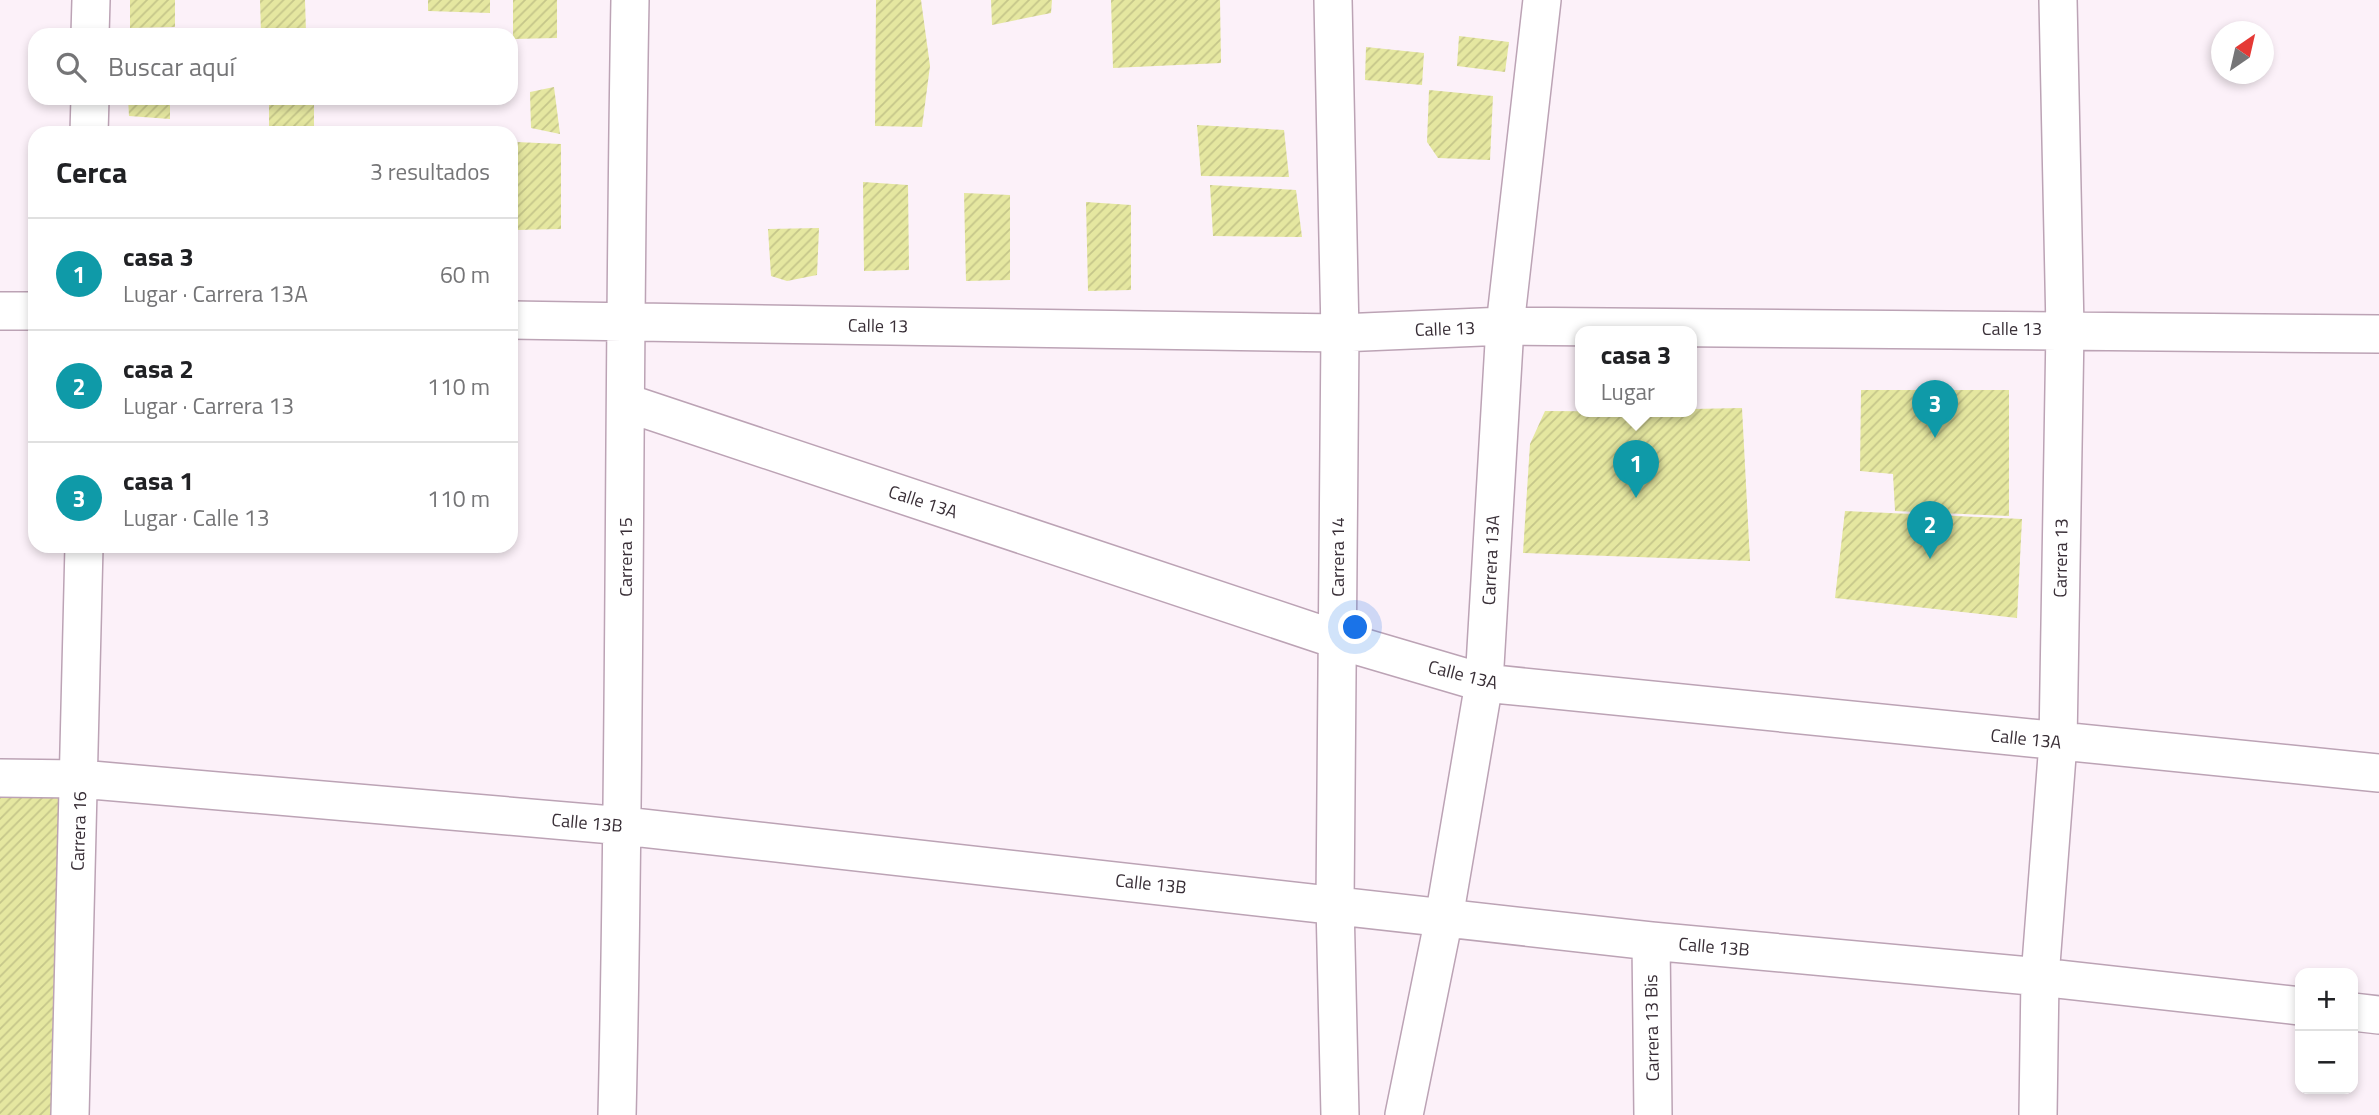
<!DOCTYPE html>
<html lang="es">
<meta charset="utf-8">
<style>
:root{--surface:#fff;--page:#f6f6f6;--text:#202124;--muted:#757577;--line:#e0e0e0;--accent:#6d6c0d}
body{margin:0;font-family:"Titillium Web",sans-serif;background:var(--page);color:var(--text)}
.controls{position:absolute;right:21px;bottom:21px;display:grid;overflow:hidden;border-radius:14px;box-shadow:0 4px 10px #0003}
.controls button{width:63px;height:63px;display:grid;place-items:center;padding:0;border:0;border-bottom:2px solid var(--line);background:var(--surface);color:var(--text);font:35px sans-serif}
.compass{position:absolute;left:2211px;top:21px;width:63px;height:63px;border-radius:50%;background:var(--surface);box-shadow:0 4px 10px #0003;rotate:34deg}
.you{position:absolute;left:1356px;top:628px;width:24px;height:24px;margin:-18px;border:5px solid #fff;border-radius:50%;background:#1a73e8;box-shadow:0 0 0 10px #1a73e833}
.badge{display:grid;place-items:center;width:46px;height:46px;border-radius:50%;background:var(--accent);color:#fff;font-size:23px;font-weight:700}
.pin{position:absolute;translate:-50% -58px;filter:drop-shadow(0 2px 4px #0008)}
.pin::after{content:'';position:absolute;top:37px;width:24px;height:21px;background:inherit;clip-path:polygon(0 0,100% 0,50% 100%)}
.popup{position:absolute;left:1575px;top:326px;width:122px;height:91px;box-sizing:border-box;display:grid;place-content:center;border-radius:14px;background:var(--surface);filter:drop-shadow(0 2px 5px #0005);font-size:23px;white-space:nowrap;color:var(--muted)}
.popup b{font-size:26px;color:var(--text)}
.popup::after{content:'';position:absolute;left:50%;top:100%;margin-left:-14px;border:14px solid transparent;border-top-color:var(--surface)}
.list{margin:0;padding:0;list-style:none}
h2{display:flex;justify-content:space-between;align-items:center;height:91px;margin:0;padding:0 28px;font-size:30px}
h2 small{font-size:23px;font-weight:400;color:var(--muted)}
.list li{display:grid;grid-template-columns:46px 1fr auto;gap:21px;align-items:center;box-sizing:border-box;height:112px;padding:0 28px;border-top:2px solid var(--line)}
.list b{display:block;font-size:26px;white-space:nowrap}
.list p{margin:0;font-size:23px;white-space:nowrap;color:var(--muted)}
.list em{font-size:23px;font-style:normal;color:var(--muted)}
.icon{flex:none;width:38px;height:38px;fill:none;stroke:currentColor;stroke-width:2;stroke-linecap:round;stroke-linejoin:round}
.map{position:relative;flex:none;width:2379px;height:1115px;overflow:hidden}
.search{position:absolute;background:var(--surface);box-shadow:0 4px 10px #0003;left:28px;top:28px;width:490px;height:77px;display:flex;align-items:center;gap:18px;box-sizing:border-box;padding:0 24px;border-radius:21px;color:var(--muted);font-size:26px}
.panel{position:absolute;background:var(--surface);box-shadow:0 4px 10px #0003;left:28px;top:126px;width:490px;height:427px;border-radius:21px}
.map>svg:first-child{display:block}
.building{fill:url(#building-hatch)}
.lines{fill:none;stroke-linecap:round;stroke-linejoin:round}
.street-casing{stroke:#bca3b5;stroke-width:40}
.street{stroke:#fff;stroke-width:37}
.labels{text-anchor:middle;stroke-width:5;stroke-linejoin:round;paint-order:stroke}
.street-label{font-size:18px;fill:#392f37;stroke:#fff}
</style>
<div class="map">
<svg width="2379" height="1115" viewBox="0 0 2379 1115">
<defs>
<pattern id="building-hatch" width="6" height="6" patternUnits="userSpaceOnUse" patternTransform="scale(1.75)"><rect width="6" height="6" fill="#e5e7a0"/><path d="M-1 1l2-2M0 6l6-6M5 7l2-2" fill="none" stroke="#c5c68a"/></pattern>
</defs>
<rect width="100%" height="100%" fill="#fcf1f9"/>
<path class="building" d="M130,0H175V27L130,28Z
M260,0H305L306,32L261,33Z
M428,0H490V13L428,11Z
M513,0H557V38L513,39Z
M876,0H921L930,66L922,127L875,126Z
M991,0H1052L1051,13L992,25Z
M1111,0H1220L1221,63L1113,68Z
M1459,36L1509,42L1505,72L1457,66Z
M1366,47L1424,53L1422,85L1365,80Z
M554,87L560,134L531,128L530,92Z
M1429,90L1493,96L1490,160L1438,158L1427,142Z
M128,98H170V119L129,116Z
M269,98H314V131L269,132Z
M1197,125L1284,130L1289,177L1201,176Z
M516,142L561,144V229L517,230Z
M863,182L908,185L909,270L864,271Z
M1210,185L1296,190L1302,237L1213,236Z
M964,193L1010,195V280L966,281Z
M1086,202L1131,205V290L1088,291Z
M819,228L817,275L787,281L771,276L768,229Z
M1861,390H2009V516L1895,511L1893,474L1860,471Z
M1742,408L1750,561L1523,553L1530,444L1545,411L1692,412V409Z
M1845,511L2022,519L2017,618L1835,598Z
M0,795L66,798V1115H0Z"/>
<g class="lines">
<defs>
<path id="street" d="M1333,0L1340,333L1335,904L1340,1115
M90,35L91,0
M89,133L90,98
M0,311H35
M511,320L1340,333L1505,326L2379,334
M627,403L1338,640L1484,683L2379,773
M0,778L80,779L624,826L1651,941L2040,977L2300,1006
M1651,941L1653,1115
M2353,1012L2379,1015
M70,1115L84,546
M617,1115C626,743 623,372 630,0
M1404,1115L1444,918L1484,683L1505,326L1542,0
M2038,1115L2040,977L2058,743L2065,329L2058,0"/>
</defs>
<use href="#street" class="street-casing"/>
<use href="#street" class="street"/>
</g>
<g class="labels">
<g class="street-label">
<text transform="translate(878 326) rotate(1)" y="6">Calle 13</text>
<text transform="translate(1445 329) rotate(-2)" y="6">Calle 13</text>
<text x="2012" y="335">Calle 13</text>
<text transform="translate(923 502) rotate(18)" y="6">Calle 13A</text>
<text transform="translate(626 557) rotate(-90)" y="6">Carrera 15</text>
<text transform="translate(1338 557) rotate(-90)" y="6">Carrera 14</text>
<text transform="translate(2061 558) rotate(-89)" y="6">Carrera 13</text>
<text transform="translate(1491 560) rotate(-87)" y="6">Carrera 13A</text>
<text transform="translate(1463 675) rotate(14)" y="6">Calle 13A</text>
<text transform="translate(2026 739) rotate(6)" y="6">Calle 13A</text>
<text transform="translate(587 823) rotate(5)" y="6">Calle 13B</text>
<text transform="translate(79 831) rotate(-88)" y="6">Carrera 16</text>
<text transform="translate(1151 884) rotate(6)" y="6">Calle 13B</text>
<text transform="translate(1714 947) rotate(5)" y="6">Calle 13B</text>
<text transform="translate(1652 1028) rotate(-91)" y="6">Carrera 13 Bis</text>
</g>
</g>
</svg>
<div class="controls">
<button>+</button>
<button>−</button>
</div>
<svg class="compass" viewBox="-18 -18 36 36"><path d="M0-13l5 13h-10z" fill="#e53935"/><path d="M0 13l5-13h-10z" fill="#757577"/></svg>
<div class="you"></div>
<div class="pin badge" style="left:1636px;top:498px;background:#0f9aa8">1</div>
<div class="popup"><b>casa 3</b>Lugar</div>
<div class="pin badge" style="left:1930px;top:559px;background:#0f9aa8">2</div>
<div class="pin badge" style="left:1935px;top:438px;background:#0f9aa8">3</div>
<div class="search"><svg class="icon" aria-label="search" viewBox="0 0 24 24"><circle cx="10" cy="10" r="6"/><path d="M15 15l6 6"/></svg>Buscar aquí</div>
<section class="panel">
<h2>Cerca<small>3 resultados</small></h2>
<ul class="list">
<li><span class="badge" style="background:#0f9aa8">1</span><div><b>casa 3</b><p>Lugar · Carrera 13A</p></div><em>60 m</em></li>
<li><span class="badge" style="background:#0f9aa8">2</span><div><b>casa 2</b><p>Lugar · Carrera 13</p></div><em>110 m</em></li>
<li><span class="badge" style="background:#0f9aa8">3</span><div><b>casa 1</b><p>Lugar · Calle 13</p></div><em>110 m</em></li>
</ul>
</section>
</div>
